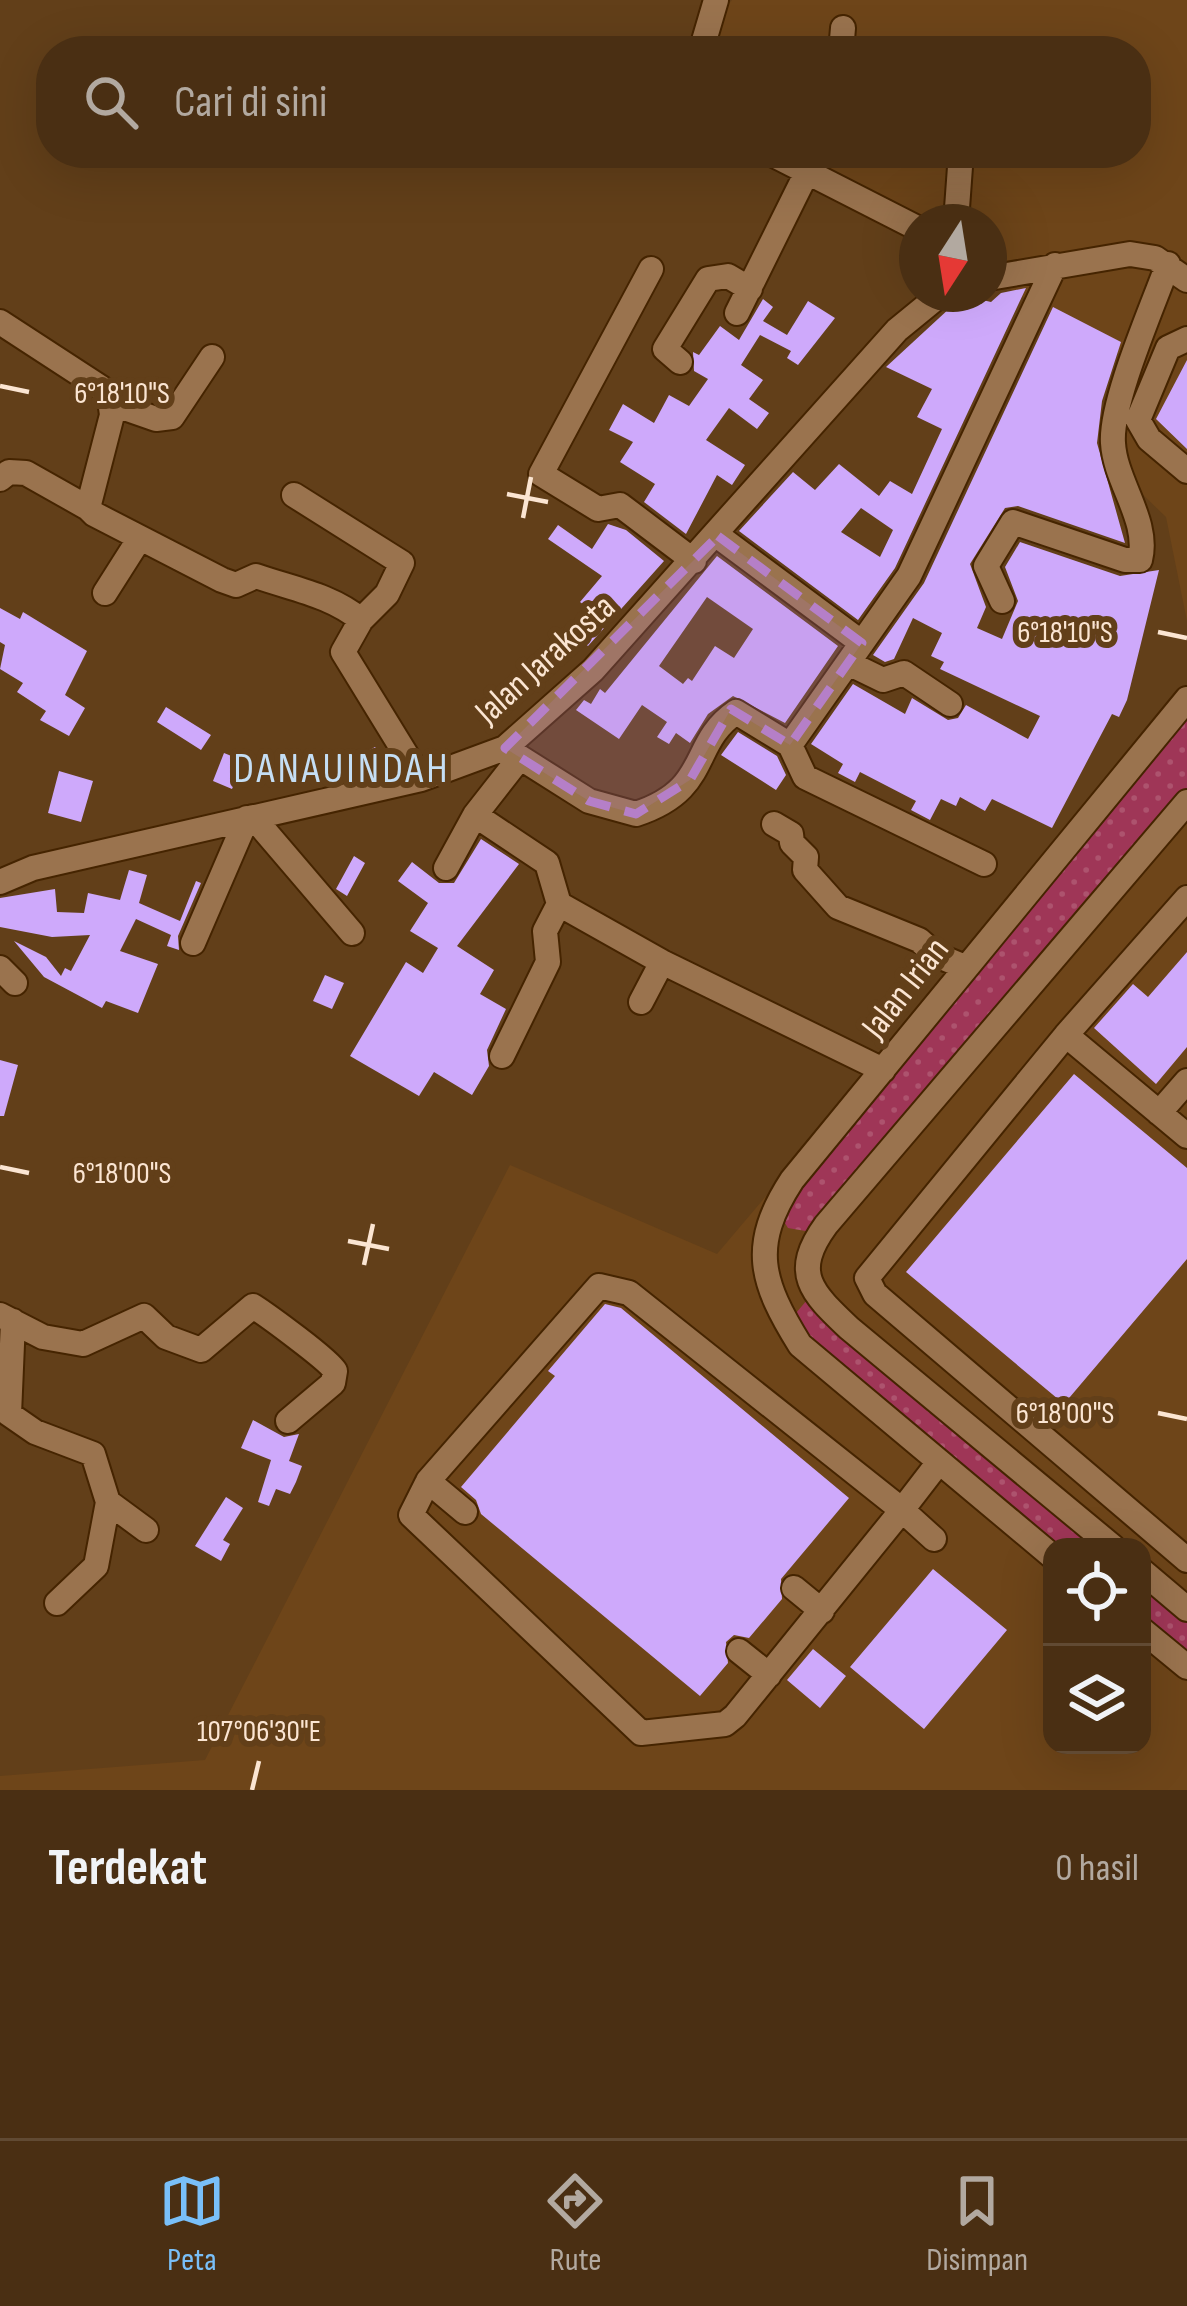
<!DOCTYPE html>
<html lang="id">
<meta charset="utf-8">
<style>
:root{--surface:#4a2f13;--page:#51371c;--text:#f1f3f6;--muted:#b2a9a0;--line:#614a33;--accent:#79bff8}
body{margin:0;font-family:"Sofia Sans Condensed",sans-serif;background:var(--page);color:var(--text)}
.controls{position:absolute;right:36px;bottom:36px;display:grid;overflow:hidden;border-radius:24px;box-shadow:0 12px 48px #0002}
.controls button{width:108px;height:108px;display:grid;place-items:center;padding:0;border:0;border-bottom:3px solid var(--line);background:var(--surface);color:var(--text);font:60px sans-serif}
.compass{position:absolute;left:899px;top:204px;width:108px;height:108px;border-radius:50%;background:var(--surface);box-shadow:0 12px 48px #0002;rotate:192deg}
.list{margin:0;padding:0;list-style:none}
h2{display:flex;justify-content:space-between;align-items:center;height:156px;margin:0;padding:0 48px;font-size:51px}
h2 small{font-size:39px;font-weight:400;color:var(--muted)}
.icon{flex:none;width:66px;height:66px;fill:none;stroke:currentColor;stroke-width:2;stroke-linecap:round;stroke-linejoin:round}
.map{position:relative;flex:none;width:1187px;height:1790px;overflow:hidden}
.search{position:absolute;background:var(--surface);box-shadow:0 12px 48px #0002;left:36px;right:36px;top:36px;height:132px;display:flex;align-items:center;gap:30px;box-sizing:border-box;padding:0 42px;border-radius:48px;color:var(--muted);font-size:45px}
.sheet{height:348px;background:var(--surface)}
nav{display:flex;justify-content:space-around;align-items:center;box-sizing:border-box;height:168px;border-top:3px solid var(--line);background:var(--surface);font-size:33px;color:var(--muted)}
nav a{display:grid;justify-items:center;gap:6px}
nav .on{color:var(--accent)}
.map>svg:first-child{display:block}
.built{fill:#6e4519;fill-rule:evenodd}
.grass{fill:url(#grass-dots)}
.building{fill:#cea9fb;fill-rule:evenodd}
.lines{fill:none;stroke-linecap:round;stroke-linejoin:round}
.minor-casing{stroke:#452400;stroke-width:28}
.minor{stroke:#9a734e;stroke-width:24}
.marked{fill:#b57fc8;fill-opacity:0.2;stroke:#b57fc8;stroke-width:9;stroke-dasharray:24 15;stroke-linejoin:round}
.ticks{fill:none;stroke:#fbe5d2;stroke-width:4.5}
.labels{text-anchor:middle;stroke-width:12;stroke-linejoin:round;paint-order:stroke}
.street-label{font-size:36px;fill:#fbe5d2;stroke:#623f19}
.quarter-label{font-size:42px;letter-spacing:3px;fill:#c5def4;stroke:#623f19}
.ticks-label{font-size:30px;text-anchor:middle;fill:#fbe5d2;stroke:#623f19;stroke-width:12;stroke-linejoin:round;paint-order:stroke}
</style>
<div class="map">
<svg width="1187" height="1790" viewBox="0 0 1187 1790">
<defs>
<pattern id="grass-dots" width="8" height="8" patternUnits="userSpaceOnUse" patternTransform="scale(3)"><rect width="8" height="8" fill="#9f3657"/><path d="M2 2h.1M6 6h.1" fill="none" stroke="#ad536e" stroke-width="1.8" stroke-linecap="round"/></pattern>
</defs>
<rect width="100%" height="100%" fill="#623f19"/>
<path class="built" d="M732,0H1187V621L1166,517L1109,462L1135,363L989,277V222H917L778,153H1136V51H713L706,29Z
M1187,699V1790H0V1776L205,1760L510,1165L717,1254ZM1052,1547H1142V1745H1052Z"/>
<path class="grass" d="M1187,699V801L817,1233L788,1228L780,1215L792,1180Z
M807,1300L1113,1547H1052L800,1345L791,1319Z
M1142,1571L1187,1609V1668L1142,1631Z"/>
<path class="building" d="M1026,288L895,568L858,620L739,531L793,472L815,490L839,464L879,496L890,481L912,494L942,429L917,417L932,389L886,367L951,307L957,294L991,302L1001,293ZM861,508L893,530L880,557L841,532Z
M763,299L773,307L763,321L787,335L808,301L835,318L798,365L787,358L791,351L760,335L741,365L763,380L749,399L769,413L757,429L729,408L706,440L745,465L732,485L717,475L686,534L644,502L655,484L620,462L633,442L609,430L623,404L654,423L669,395L689,406L708,379L694,371L693,352L699,355L720,326L739,340Z
M1053,307L1121,342L1102,401L1097,443L1125,543L1018,506L1005,508L970,564L986,607L977,628L1002,639L1018,601L1005,567L1020,542L1120,576L1159,570L1127,700L1119,717L1112,714L1052,828L992,799L985,811L960,797L956,806L941,799L930,820L911,810L916,801L860,772L855,782L838,773L843,764L811,744L853,684L905,714L912,698L948,720L958,718L966,705L1028,739L1040,716L940,669L944,662L931,656L942,633L913,618L894,659L885,662L873,655L924,583Z
M1187,360V449L1156,419Z
M608,524L626,530L664,561L588,646L569,629L588,608L580,602L602,576L548,539L558,525L592,549Z
M717,556L838,646L785,723L733,696L708,714L690,743L676,733L669,744L657,737L667,722L642,705L619,739L576,710L584,700L591,704L600,689L605,693ZM707,597L753,629L734,658L715,646L692,681L688,678L683,684L659,666Z
M0,608L20,619L23,612L87,651L65,695L85,708L69,736L40,720L46,711L17,692L23,683L0,669L5,645L0,642Z
M166,707L211,735L201,750L157,722Z
M738,732L777,756L786,775L776,790L721,755Z
M375,747L386,765L360,776L350,761Z
M224,753L244,761L232,789L213,781Z
M59,771L93,781L81,822L48,813Z
M481,839L519,864L457,946L494,970L480,994L506,1009L487,1050L489,1066L472,1095L434,1072L419,1096L350,1056L406,962L423,973L438,948L410,931L428,903L398,881L412,862L439,883H454Z
M354,856L365,863L347,896L336,889Z
M129,870L147,875L139,903L180,921L196,881L201,883L178,936L179,950L167,946L171,935L136,919L120,951L158,964L138,1013L106,1001L102,1008L44,977L14,941L46,957L61,976L65,968L71,971L90,935L52,937L0,927V898L55,889L57,912L84,913L88,893L120,900Z
M1187,952V1047L1156,1084L1094,1028L1133,984L1148,997Z
M325,975L344,983L332,1009L313,1001Z
M0,1060L18,1065L4,1116H0Z
M1074,1074L1187,1168V1259L1064,1404L906,1272Z
M605,1304L621,1308L849,1498L781,1579L782,1599L749,1638L734,1635L726,1642L728,1663L700,1696L481,1514L476,1500L461,1487L555,1376L548,1371Z
M253,1420L284,1437L299,1434L289,1461L302,1466L296,1482L290,1494L276,1489L269,1506L258,1502L271,1460L241,1448Z
M226,1497L243,1508L223,1540L230,1544L221,1561L195,1546Z
M933,1569L1007,1630L924,1729L850,1667Z
M813,1649L846,1676L820,1708L787,1680Z"/>
<g class="lines">
<defs>
<path id="minor" d="M701,51L716,0
M841,51L843,28
M770,153L917,228
M956,222L961,153
M651,269L541,474L598,509L620,505L694,561
M989,278L1130,254L1155,258L1187,280
M737,313L809,168
M0,322L109,393L112,415L88,508L94,514L222,580L236,585L256,576C293,589 331,595 361,620L343,652L421,779
M1187,339L1168,348L1138,420L1149,439L1187,471
M680,362L665,349L708,279L728,276L750,289
M113,404L156,419L172,417L212,357
M0,479L9,472L26,473L88,508
M294,495L402,563L387,594L361,620
M718,536L862,643
M105,593L138,541
M1002,601L986,566L1013,522L1125,560H1140C1150,521 1115,482 1113,443C1110,403 1153,306 1168,264
M848,663L883,680L904,673L950,704
M790,745L805,777L984,864
M505,748L589,801L636,814C712,789 689,744 736,712L790,745L909,576L1055,265
M475,815L547,863L559,904L662,962L883,1070
M253,817L352,933
M774,824L791,834L792,843L806,857L805,870L838,907L919,940L936,955L965,967
M446,868L475,815L518,760
M0,882L33,868L421,779L505,748L593,670L897,330L941,294
M1187,898L1066,1035L867,1278L875,1294L1187,1560
M193,943L247,818
M0,968L15,983
M641,1002L662,962
M1066,1035L1187,1136
M502,1056L548,962L545,931L559,904
M1159,1113L1187,1081
M0,1315L43,1337L83,1344L144,1316L166,1337L201,1350L253,1306C267,1315 329,1360 335,1371L333,1383L288,1421
M13,1321L9,1414L35,1432L93,1454L108,1502L146,1530
M428,1481L465,1512
M934,1539L902,1510L735,1716L725,1724L641,1733L411,1515L428,1481L599,1286L629,1293L902,1510L939,1462
M1113,1547L849,1328C811,1292 791,1273 826,1225L1187,802
M1052,1556L800,1345C761,1282 749,1246 792,1180L1187,699
M1142,1571L1187,1609
M794,1588L822,1611
M57,1603L96,1566L108,1502
M1142,1630L1187,1667
M739,1651L769,1675"/>
</defs>
<use href="#minor" class="minor-casing"/>
<use href="#minor" class="minor"/>
</g>
<path class="marked" d="M718,536L862,643L790,745L731,709L690,780L636,814L589,801L505,748Z"/>
<path class="ticks" d="M0,386L29,392M507,494L548,502M523,518L531,477M1158,632L1187,638M0,1167L29,1173M348,1241L389,1249M364,1265L373,1224M1158,1413L1187,1419M252,1790L259,1761"/>
<g class="labels">
<g class="street-label">
<text transform="translate(544 658) rotate(-42)" y="13">Jalan Jarakosta</text>
<text transform="translate(904 987) rotate(-52)" y="13">Jalan Irian</text>
</g>
<g class="quarter-label">
<text x="342" y="782">DANAUINDAH</text>
</g>
</g>
<g class="ticks-label">
<text x="122" y="403">6°18'10"S</text>
<text x="1065" y="642">6°18'10"S</text>
<text x="122" y="1183">6°18'00"S</text>
<text x="1065" y="1423">6°18'00"S</text>
<text x="259" y="1741">107°06'30"E</text>
</g>
</svg>
<div class="controls">
<button><svg class="icon" aria-label="locate" viewBox="0 0 24 24"><circle cx="12" cy="12" r="6"/><path d="M12 2v4M12 18v4M2 12h4M18 12h4"/></svg></button>
<button><svg class="icon" aria-label="layers" viewBox="0 0 24 24"><path d="M12 4l9 5-9 5-9-5zM3 14l9 5 9-5"/></svg></button>
</div>
<svg class="compass" viewBox="-18 -18 36 36"><path d="M0-13l5 13h-10z" fill="#e53935"/><path d="M0 13l5-13h-10z" fill="#b2a9a0"/></svg>
<div class="search"><svg class="icon" aria-label="search" viewBox="0 0 24 24"><circle cx="10" cy="10" r="6"/><path d="M15 15l6 6"/></svg>Cari di sini</div>
</div>
<section class="sheet">
<h2>Terdekat<small>0 hasil</small></h2>
<ul class="list">
</ul>
</section>
<nav>
<a class="on"><svg class="icon" aria-label="map" viewBox="0 0 24 24"><path d="M3 6l6-2 6 2 6-2v14l-6 2-6-2-6 2zM9 4v14M15 6v14"/></svg>Peta</a>
<a><svg class="icon" aria-label="directions" viewBox="0 0 24 24"><path d="M12 3l9 9-9 9-9-9zM9 14v-3h6M13 9l2 2-2 2"/></svg>Rute</a>
<a><svg class="icon" aria-label="saved" viewBox="0 0 24 24"><path d="M7 4h10v16l-5-4-5 4z"/></svg>Disimpan</a>
</nav>
